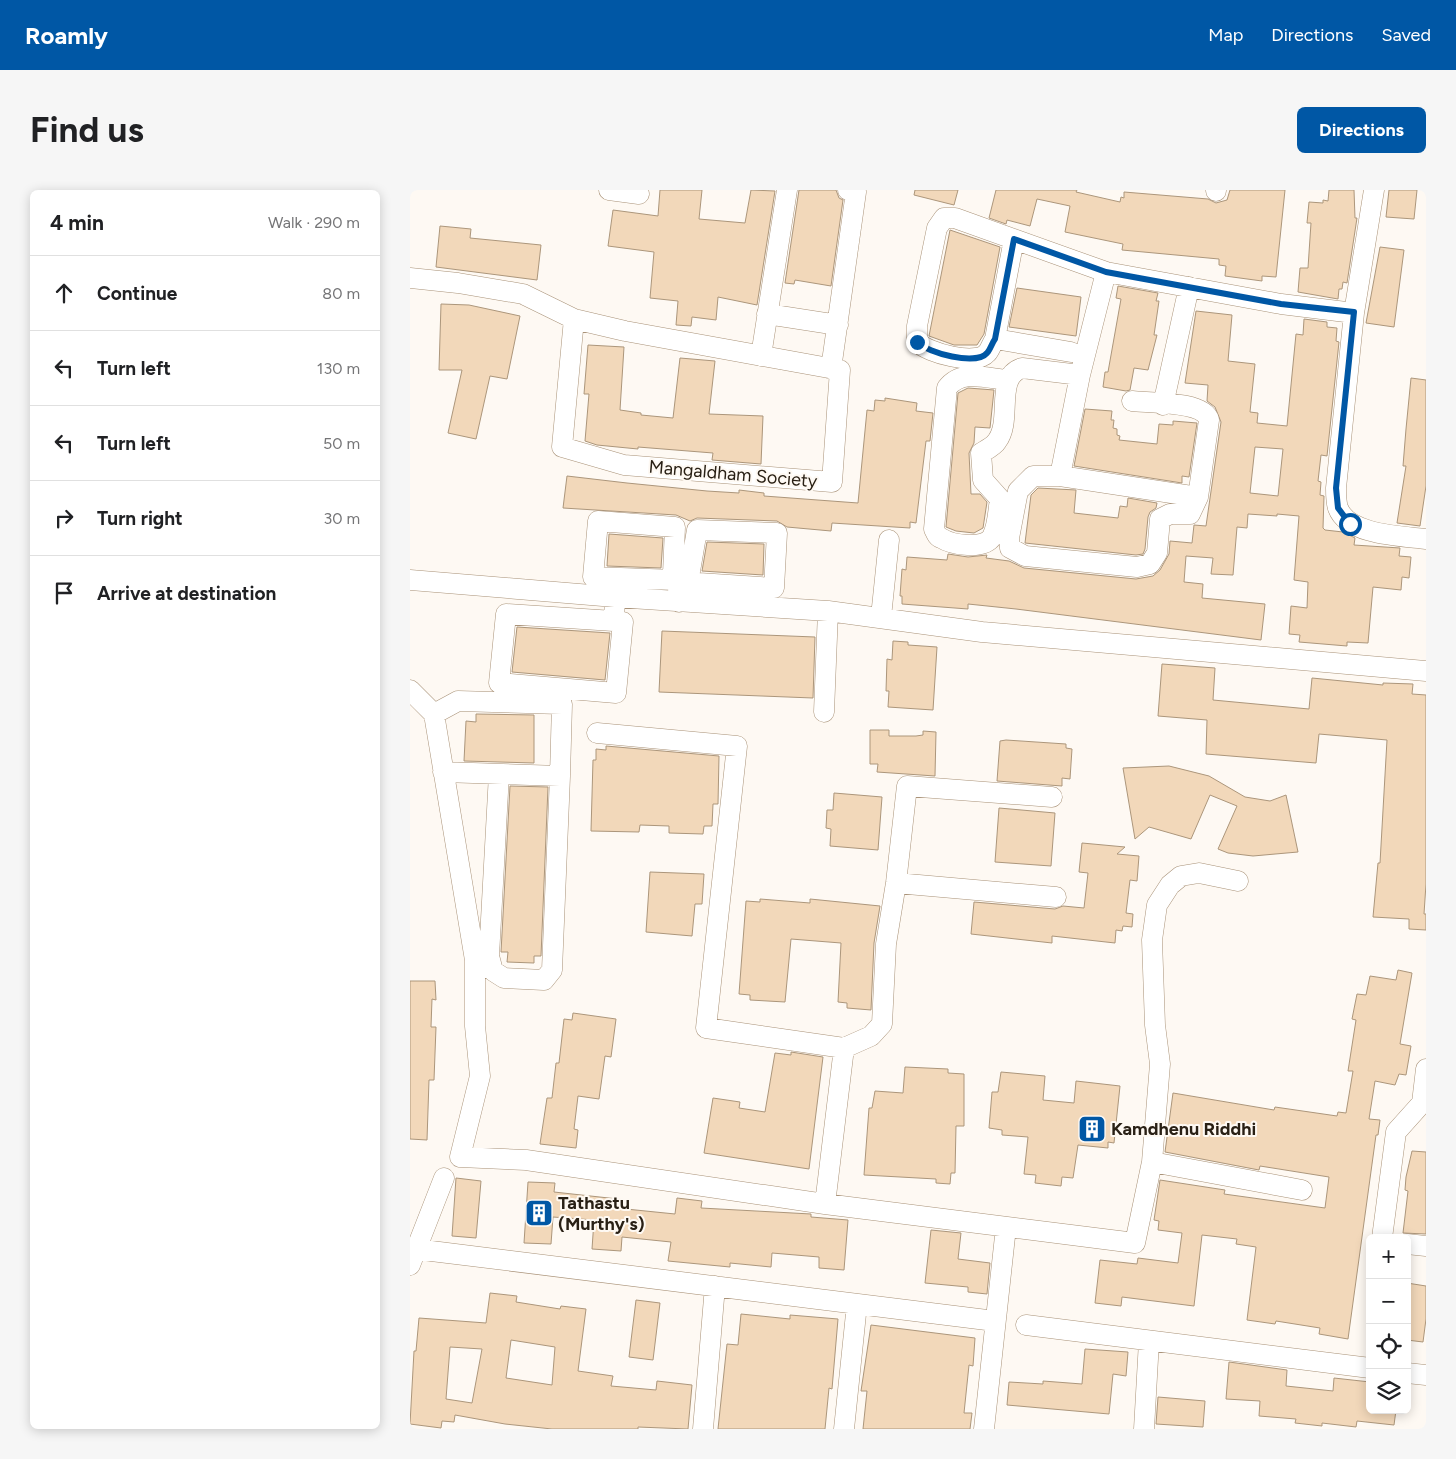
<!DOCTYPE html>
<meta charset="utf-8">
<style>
:root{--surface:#fff;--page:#f6f6f6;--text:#202124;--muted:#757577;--line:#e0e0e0;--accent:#0057a5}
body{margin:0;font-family:Figtree,sans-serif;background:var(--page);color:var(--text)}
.controls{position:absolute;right:15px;bottom:15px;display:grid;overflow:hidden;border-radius:8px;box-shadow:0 2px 12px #0003}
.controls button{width:45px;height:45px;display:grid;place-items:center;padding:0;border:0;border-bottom:1px solid var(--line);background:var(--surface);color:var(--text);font:25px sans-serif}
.stop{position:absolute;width:15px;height:15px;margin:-11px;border:4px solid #0057a5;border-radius:50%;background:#fff}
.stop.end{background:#0057a5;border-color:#fff;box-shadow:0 1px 5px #0008}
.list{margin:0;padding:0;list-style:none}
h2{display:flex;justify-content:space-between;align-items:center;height:65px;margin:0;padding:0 20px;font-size:21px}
h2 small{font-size:16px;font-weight:400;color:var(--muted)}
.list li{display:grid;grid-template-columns:32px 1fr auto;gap:15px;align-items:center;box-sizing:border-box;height:75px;padding:0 20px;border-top:1px solid var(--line)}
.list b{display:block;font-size:19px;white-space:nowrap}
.list em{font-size:16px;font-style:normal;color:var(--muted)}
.icon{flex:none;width:28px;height:28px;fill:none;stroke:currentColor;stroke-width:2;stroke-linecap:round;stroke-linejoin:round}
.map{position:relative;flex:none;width:1016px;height:1239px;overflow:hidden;border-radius:8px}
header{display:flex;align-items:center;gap:30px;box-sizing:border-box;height:70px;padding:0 25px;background:var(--accent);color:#fff}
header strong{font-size:24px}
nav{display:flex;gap:28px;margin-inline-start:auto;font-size:18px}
.intro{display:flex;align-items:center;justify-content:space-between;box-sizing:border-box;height:120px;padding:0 30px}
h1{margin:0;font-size:35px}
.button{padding:12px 22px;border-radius:8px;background:var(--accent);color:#fff;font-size:18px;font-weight:700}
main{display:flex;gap:30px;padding:0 30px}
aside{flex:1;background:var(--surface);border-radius:8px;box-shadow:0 2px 12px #0003}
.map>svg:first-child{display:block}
.building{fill:#f2d8ba;stroke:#ac967b;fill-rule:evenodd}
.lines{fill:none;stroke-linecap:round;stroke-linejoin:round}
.street-casing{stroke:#a99278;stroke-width:21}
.street{stroke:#fff;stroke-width:20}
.route{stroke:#0057a5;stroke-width:6}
.labels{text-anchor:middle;stroke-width:4;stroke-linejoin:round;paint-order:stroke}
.street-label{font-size:18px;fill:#292015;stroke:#fef9f3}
.poi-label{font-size:18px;font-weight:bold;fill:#292015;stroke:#fef9f3;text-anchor:start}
</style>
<header>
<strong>Roamly</strong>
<nav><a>Map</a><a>Directions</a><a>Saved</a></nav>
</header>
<div class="intro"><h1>Find us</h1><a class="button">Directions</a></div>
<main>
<aside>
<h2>4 min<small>Walk · 290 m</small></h2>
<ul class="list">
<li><svg class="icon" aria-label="ahead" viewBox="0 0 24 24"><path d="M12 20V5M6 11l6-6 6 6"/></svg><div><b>Continue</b></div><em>80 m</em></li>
<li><svg class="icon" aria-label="left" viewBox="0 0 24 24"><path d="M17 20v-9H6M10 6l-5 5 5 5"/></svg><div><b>Turn left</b></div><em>130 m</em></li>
<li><svg class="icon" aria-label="left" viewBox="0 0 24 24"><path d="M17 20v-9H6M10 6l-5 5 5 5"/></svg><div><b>Turn left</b></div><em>50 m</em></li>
<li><svg class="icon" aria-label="right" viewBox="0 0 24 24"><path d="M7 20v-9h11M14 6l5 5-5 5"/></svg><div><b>Turn right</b></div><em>30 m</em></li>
<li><svg class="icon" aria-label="arrive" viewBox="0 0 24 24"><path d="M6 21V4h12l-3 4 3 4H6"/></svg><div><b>Arrive at destination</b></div></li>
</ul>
</aside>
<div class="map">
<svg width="1016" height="1239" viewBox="0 0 1016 1239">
<rect width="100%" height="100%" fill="#fef9f3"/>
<path class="building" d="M250,0H292L289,29L335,33L341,0L365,1L347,115L308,107L306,130L282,127L281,136L266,135L268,111L240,108L244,62L198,56L203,20L248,26Z
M389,0H426L429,8L433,10L421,96L385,90L384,94L375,93Z
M505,0H548L544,15L504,5Z
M586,0H667L666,2L710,12L711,7L714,8V2L798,9L806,13L817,10L820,0H875L866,87L852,86V91L815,86L816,76L809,75V69L712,60L713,54L655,42L660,16L627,9L620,36L597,30L596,34L579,28Z
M919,0H944L945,28H947L937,93L933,92L932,99H929L928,109L888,102L890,78H898L901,33H897L899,12L913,13V10L918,11Z
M979,0H1007L1004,29L976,27Z
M30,36L61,39L60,48L131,55L127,90L26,77Z
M540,40L590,57L574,144L567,155H544L519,146Z
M970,57L994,60L984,137L956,133Z
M708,96L748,103L746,111H749L744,145H747L738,180L724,178L720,200L716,201L693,197L695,182H698L711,109L706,108Z
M607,98L671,107L666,146L599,137Z
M31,114L59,115L110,126L97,189L80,186L66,249L38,243L52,180H29Z
M786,121L822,125L818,171L845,174L840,222L848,223L847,233L877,236L886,144L893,145L894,129L917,132V137L927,138L926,151L929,152L917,266L911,265L908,291L911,292L910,305L914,306L913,338L915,340L933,342L945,348L944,355L990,358L989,366L1001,367L999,388L992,387L991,400L963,397L958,453L937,452V456L889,452L890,445L879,444L881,416L897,418L898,392L884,390L889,326L867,324V326L838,324L837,338L827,337L823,385L801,384L803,368L776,366L774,392L793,394L792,408L855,414L851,450L606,419L558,414V419L492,414V406H490L492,379L496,380L497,367L537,370L538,364L558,367L577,365L576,368L599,371L614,378L726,389L743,386L750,380L759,364L760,351L782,353L784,335L796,336L811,232L805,217L797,211L798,195L775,193ZM845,257L873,259L868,306L840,303Z
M178,155L214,157L210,220L231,223V225L263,228L270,168L305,171L299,224L353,226L351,274L302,270L303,263L228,257V259L187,255L175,251L179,204H174Z
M1001,188L1016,190V296L1010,336L987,333L996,276H993L996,239Z
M558,198L584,200L580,238L565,237L564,253L559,263L561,304H570L577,312L573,338L564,343L546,341L536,337L548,203Z
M475,208L507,213L506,221L523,223L520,251H516L506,333L500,332V338L422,333L421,341L377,337L367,331L287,328L280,331L266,325L153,318L157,286L217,293L297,301L329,303V300L354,303V306L448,313L457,220L464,221L465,210L475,211Z
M675,219L702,221L701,230H704L703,238L707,239V245L710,246L709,250L747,254L749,234L763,235V231L787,233L779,287L772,286V293L664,276Z
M628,298L666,300L664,323L708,328L710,316L717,317L718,308L747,313L746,318L740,322L738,327L735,359L733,364L726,365L615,353L621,305Z
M199,344L253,348L251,378L197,376Z
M297,352L354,354L353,385L292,381Z
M107,437L200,443L195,490L102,482Z
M252,441L405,447L403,508L249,502Z
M483,451L498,452V455L527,457L523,520L478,517L479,501H476L477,469L482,470Z
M752,474L805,478L803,510L899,519L902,488L973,495V493L1003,494L1002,504L1016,505V694L1014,724H1016V740L999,739V729L963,727L968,673H970L977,550L909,544L906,573L796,564L797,530L748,526Z
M66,524L124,525V573L54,571L56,531L66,532Z
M460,540H479V546H506L513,545V541L526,542L525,586L467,582L468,574H460Z
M596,550L656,554V558L662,559L660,589L652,588V596L587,591L590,551Z
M196,556L309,566L308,614H303L302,636H294L293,644L259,643V636L230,635L229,642L181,641L183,570H186V559L196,560Z
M759,576L799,586L835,607L860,611L876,605L888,662L843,666L818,663L808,659L827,616L800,605L781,649L739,637L725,649L713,578Z
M100,596L138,597L131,766H124V773L97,772L98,762H91Z
M424,603L472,607L468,660L420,656L421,639L416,638L417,620H423Z
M589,618L645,623L641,676L585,672Z
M672,653L715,657L707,664L729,666L727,691L720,690L716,723L723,724L722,737L713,736L712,741L706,740L705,753L642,746V753L561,744L564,712L645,719L653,716L674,718L678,683L669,682Z
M240,682L294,684L292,714H285L282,746L236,742Z
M350,709L400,713V709L470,716L464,753L461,820L437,818V813L428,812L431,753L381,749L375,812L340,810V805L329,804L336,711L350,712Z
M988,780L1002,783L990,854L1001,856L996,885L989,884L985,895L965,891L959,929L970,930L968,945H966L938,1149L909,1144L910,1138L866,1131L865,1134L837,1130L846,1057L826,1054L827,1049L792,1045L784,1116L712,1107L711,1116L685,1113L690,1070L727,1074L728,1068L768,1073L772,1043L748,1040L749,1031L744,1030L750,990L815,1000L814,1004L915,1018L919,987L850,976L849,980L755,962L763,903L864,920L865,917L927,926L928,922L936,923L943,881H938L946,830L942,829L947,804L956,805L960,786L986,790Z
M0,791H25L26,810L22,809L21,837H26L24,890H19L17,950L0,949Z
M163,823L206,829L201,867L195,866L189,909L168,906L164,939L168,940L166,958L130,954L137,908H142L146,873H149L154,829L162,830Z
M381,862L413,867L399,979L294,963L303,908L330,912L329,918L355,922L365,863L381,865Z
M495,877L538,879V883L554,884V936H546L545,983H541L540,994L526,993V989L454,985L459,918H462L465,901L493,903Z
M591,882L635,886L633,910L664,913L666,891L710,896L704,953L698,952V958L668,955L663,988L652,987L651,996L625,993L626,985L614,984L618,947L592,945V940L579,938L582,902H588Z
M1002,961L1016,962V1044L993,1043L998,1001L995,1000L996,987Z
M46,988L71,991L66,1048L42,1046Z
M118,992L145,993L144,1002L217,1010L216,1019L265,1024L267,1008L292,1011L291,1018L401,1024V1027L438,1030L434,1080L409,1078V1067L362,1063L361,1077L320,1073V1077L258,1071L261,1052L212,1047L211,1061L182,1059L184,1030L143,1027L141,1054L114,1053Z
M521,1040L551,1043L548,1069L580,1073L577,1104L558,1102V1097L515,1093Z
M997,1093L1016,1096V1129L1013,1152L997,1150Z
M80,1103L107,1106L106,1112L150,1119L151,1116L176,1119L168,1181L203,1186L201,1196L246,1200L247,1191L282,1195L278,1239L228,1237V1239H142L95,1234L45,1225L44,1232L32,1231L31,1238L0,1234L4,1161H6L9,1128L76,1133ZM101,1150L145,1157L142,1195L96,1188ZM40,1157L72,1159L62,1213L36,1209Z
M226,1110L250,1113L243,1170L219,1167Z
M331,1124L380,1129V1125L428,1129L422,1199L419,1198L415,1239H308L317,1154L328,1155Z
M461,1135L565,1148L563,1176L559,1175L554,1223H562L560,1239H453L457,1201H451Z
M675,1159L718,1162L716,1186L703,1184L699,1224L597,1215L599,1192L633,1194V1191L672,1194Z
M819,1172L877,1180L876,1196L923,1201L924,1188L960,1192V1220H986L984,1235L947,1231L946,1237L912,1233V1236L885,1233L886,1229L849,1226L850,1211L816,1209Z
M748,1207L795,1211L793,1237L746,1234Z"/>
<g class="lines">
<defs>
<path id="street" d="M199,0L229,4
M964,0L944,123L926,298C926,304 926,312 928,318C938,345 991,346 1016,349
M806,1V0
M604,49L585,149C582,153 580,160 577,163C566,176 518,163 507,152V136L527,38L534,28H545L696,82L871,114L944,123
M696,82L670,185L650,286H623L608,301L599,348L600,358L615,366L727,377L740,374L747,363L750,329L760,324H780L788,307L799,230C794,211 740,213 722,211
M0,88L48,93L113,104L164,129L215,141L430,180L422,292L214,275L152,257L164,129
M357,124L428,135
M585,149L661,162
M351,166L377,0
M421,179L446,2L438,0
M597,190C576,188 551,179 537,198L524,339C526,343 527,347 531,348C542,355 574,360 582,347C588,336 588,321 590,309L573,290L571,263C576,260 584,256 587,251C603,230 584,187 612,178L670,185
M753,215L779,97
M650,286L788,307
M0,390L205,407L418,421L572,442L1016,481
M266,390L183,387L188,331L265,337L263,384C268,394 269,400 269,412
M269,396L279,387L287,340L367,343L364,398L273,392
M471,427L479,350
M204,431L96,424L89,493L206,503L213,432L204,431L205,407
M0,500L24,524L65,770V836L70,886L50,967L116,970L415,1014L725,1053L742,972L750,874L745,835L742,750L747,715L760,695L771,686L789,683L828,691
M414,522L418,421
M24,524L48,511L152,514L150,586
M187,543L327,556L296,838L434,858L415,1014
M33,582L150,586L142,780L134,790L94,788L83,781L79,766L89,584
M486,693L646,707
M434,858L461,846L472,834L476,754L486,693L497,596L642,607
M742,972L892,1000
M972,1048L986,942L1012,913L1016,879
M997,1054L1016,1056
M5,1059L585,1131
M0,1075L34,988
M616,1135L960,1178
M997,1183L1016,1185
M293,1239L305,1096
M434,1239L447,1114
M574,1239L596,1037
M734,1239L739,1151"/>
</defs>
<use href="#street" class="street-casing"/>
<use href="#street" class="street"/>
</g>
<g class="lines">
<path class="route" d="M507,152C518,163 566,176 577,163C580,160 582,153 585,149L604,49L696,82L871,114L944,122L926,298L928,318L940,334"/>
</g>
<defs>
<symbol id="building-square" viewBox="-11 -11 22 22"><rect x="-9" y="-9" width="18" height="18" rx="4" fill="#0057a5" stroke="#fef9f3"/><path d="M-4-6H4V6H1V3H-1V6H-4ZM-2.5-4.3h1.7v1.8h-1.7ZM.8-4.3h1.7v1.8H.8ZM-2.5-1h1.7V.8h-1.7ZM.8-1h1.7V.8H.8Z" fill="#fff"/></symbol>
</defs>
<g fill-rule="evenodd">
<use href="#building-square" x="666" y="923" width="32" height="32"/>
<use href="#building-square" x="113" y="1007" width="32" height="32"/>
</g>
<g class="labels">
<g class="street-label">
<text transform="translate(323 284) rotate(5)" y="6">Mangaldham Society</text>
</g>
<g class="poi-label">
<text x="701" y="945">Kamdhenu Riddhi</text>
<text x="148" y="1019">Tathastu<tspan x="148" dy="21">(Murthy's)</tspan></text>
</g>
</g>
</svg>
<div class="controls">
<button>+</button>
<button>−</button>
<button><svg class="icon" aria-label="locate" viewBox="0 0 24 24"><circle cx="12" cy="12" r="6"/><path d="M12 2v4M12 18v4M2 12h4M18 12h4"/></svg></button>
<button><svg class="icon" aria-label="layers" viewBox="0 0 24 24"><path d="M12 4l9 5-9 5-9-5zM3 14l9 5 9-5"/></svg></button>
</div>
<div class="stop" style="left:940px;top:334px"></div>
<div class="stop end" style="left:507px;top:152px"></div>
</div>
</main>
